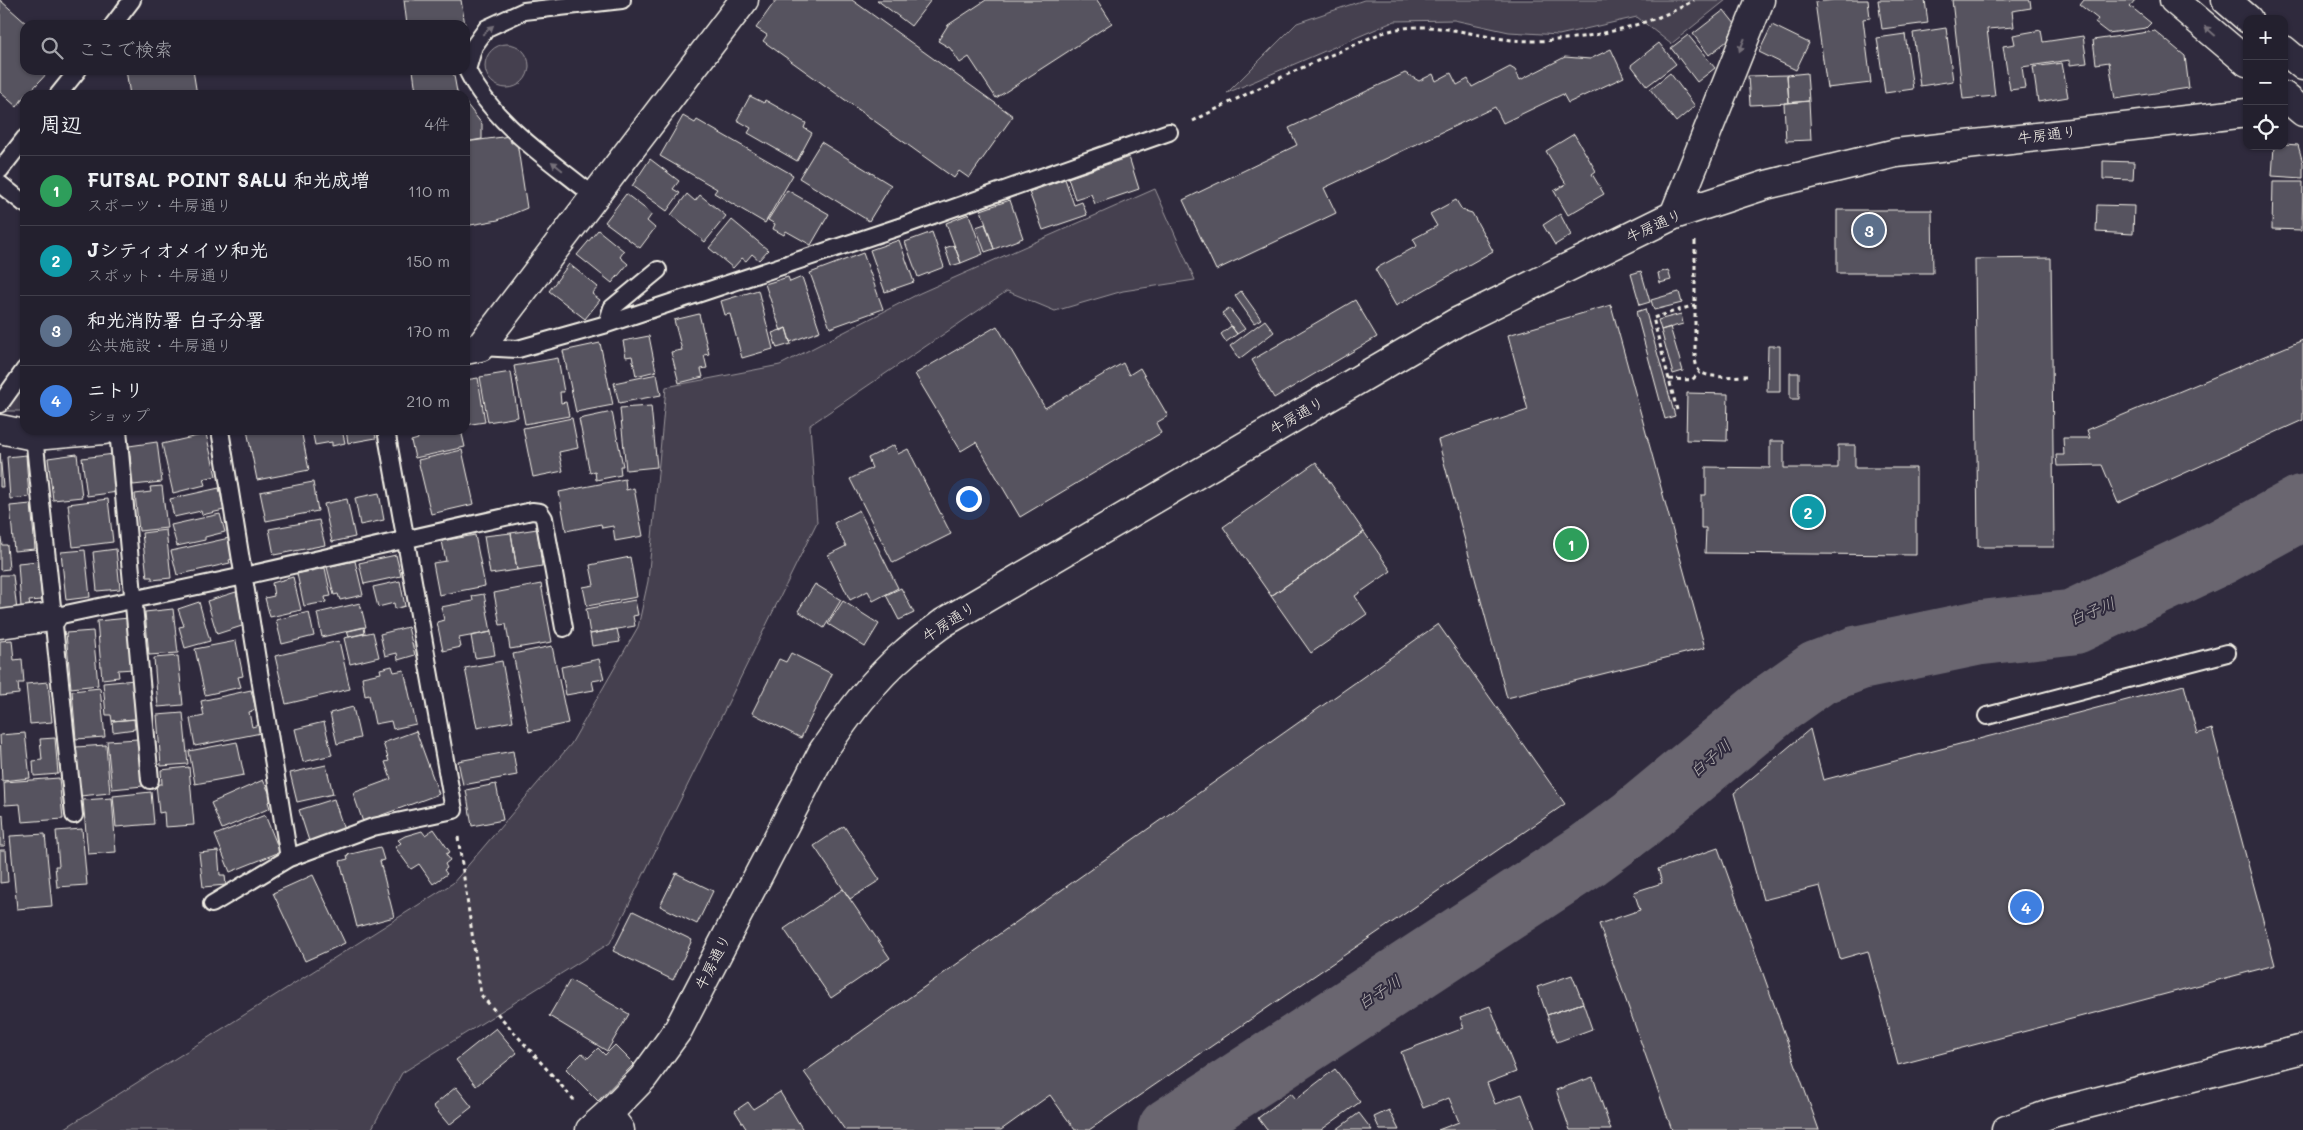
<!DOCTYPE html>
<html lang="ja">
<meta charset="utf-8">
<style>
:root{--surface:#23202e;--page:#2b2836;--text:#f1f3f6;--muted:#a3a3aa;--line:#403e4a;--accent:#1a73e8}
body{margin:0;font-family:Mali,"Klee One",sans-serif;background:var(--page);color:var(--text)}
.controls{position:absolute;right:15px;top:15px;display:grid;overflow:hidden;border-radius:10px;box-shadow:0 1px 4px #0004}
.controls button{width:45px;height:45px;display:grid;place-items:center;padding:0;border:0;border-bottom:1px solid var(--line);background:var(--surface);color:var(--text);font:25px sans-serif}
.you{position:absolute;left:968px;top:498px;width:18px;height:18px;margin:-12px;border:4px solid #fff;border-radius:50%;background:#1a73e8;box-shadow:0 0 0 8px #1a73e833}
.badge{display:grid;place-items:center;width:32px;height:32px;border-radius:50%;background:var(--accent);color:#fff;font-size:16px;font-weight:700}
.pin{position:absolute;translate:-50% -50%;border:2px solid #fff;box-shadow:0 1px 5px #0006}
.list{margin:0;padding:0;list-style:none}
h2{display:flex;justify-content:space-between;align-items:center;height:65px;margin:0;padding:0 20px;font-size:21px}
h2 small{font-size:16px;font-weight:400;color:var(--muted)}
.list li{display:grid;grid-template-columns:32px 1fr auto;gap:15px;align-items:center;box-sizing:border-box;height:70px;padding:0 20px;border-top:1px solid var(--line)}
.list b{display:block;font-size:19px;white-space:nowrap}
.list p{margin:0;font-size:16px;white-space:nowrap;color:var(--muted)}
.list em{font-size:16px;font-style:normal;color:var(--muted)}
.icon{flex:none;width:28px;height:28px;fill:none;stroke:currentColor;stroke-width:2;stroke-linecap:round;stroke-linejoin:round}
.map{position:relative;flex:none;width:2303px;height:1130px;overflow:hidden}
.search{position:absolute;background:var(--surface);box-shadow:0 1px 4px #0004;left:20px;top:20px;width:450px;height:55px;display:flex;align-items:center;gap:12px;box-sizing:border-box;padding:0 18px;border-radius:15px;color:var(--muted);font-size:19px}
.panel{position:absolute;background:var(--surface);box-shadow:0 1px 4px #0004;left:20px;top:90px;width:450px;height:345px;border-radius:15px}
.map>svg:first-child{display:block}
.green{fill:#454050;stroke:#9c989c}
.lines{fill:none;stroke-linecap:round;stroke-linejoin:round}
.river{stroke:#6a6670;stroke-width:65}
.building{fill:#56525f;stroke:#f4f1e8}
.service-casing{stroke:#f4f1e8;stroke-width:20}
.minor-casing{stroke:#f4f1e8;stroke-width:31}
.tertiary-casing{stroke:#f4f1e8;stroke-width:31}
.trunk-casing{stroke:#f4f1e8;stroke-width:31}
.path{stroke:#f4f1e8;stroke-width:3;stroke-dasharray:4 4;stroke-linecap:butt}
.service{stroke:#2f2a3d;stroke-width:16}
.minor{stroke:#2f2a3d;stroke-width:28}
.tertiary{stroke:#2f2a3d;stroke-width:28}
.trunk{stroke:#2f2a3d;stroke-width:28}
.oneway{fill:#747079}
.labels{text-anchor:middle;stroke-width:4;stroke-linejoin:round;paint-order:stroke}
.street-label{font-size:15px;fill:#f4f1e8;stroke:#2f2a3d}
.water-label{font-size:16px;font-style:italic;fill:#b6b2b2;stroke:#2f2a3d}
</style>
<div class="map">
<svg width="2303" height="1130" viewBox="0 0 2303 1130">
<rect width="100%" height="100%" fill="#2f2a3d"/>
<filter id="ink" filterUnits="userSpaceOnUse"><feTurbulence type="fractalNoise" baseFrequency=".02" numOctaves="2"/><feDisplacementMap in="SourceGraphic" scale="10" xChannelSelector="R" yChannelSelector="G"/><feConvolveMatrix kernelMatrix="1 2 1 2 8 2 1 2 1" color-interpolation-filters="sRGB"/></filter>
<g filter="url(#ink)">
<path class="green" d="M1364,0H1726L1671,44L1637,17L1559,35L1509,32L1454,20L1395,21L1227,93L1297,23Z
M485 66a22 22 0 1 1 44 0a22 22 0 1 1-44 0Z
M1155,189L1195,280L1123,291L1055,311L1007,291L810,425L817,522L610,943L402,1073L371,1130H62L453,883L571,744L638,627L648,581L666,387L780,365L920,293Z
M25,386V411H6Z"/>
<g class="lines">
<path class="river" d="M1170,1130L1588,855L1635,820L1776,703L1818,673L1858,658L1978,633L2073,622L2221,552L2303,507"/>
</g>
<path class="building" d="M0,0L28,25H25V70H50L27,95H25L17,107L0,92Z
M404,0H461L465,25H407Z
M776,0H852L1013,116L969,178L959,171L954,178L763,41L767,35L756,28Z
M877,0H931L911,26Z
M986,0H1097L1112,23L996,98L969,57L960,63L950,48L938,41L948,25Z
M1835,0H1868L1870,18L1863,19L1871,83L1827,88L1815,2Z
M1878,0H1925L1928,23L1882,29Z
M1952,0H2030L2031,8L2012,11L2014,27L1987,29L1995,96L1963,99Z
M2084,0H2135L2130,6L2151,23L2146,28L2108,33L2095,23L2098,19L2080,5Z
M1724,10L1735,24L1727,41L1709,55L1693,34Z
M1772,25L1809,43L1796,70L1759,52Z
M1946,28L1953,81L1920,86L1913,33Z
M2041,30L2043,42L2083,36L2087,63L2070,65V60L2022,67L2025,88L2010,90L2003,46L2015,44L2013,35Z
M2155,31L2185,56L2189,88L2115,99L2109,62L2096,64L2093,40Z
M1905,34L1913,89L1885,93L1877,38Z
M1688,35L1715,68L1697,82L1671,48Z
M1659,43L1676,64L1647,86L1631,65Z
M1611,49L1624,77L1568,103L1563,94L1503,123L1495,107L1324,188L1336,213L1216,270L1183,200L1297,145L1289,128L1405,73L1419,81L1433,74L1436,81L1451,73L1457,85L1468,79L1472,87L1510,67L1515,70L1520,80L1565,57L1590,59Z
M2062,63L2068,97L2038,102L2033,67Z
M126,70H193L197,95H130Z
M413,70H453L457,92L459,95H404L416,92Z
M1670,73L1695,106L1676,122L1650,89Z
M1807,73L1809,101L1789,103L1787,75Z
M1787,75L1789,103L1750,105L1748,76Z
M750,96L764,103L765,100L806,123L804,128L812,133L797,161L748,133L751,128L737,120Z
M1809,101L1811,140L1786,141L1784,103Z
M465,102L482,124V139L465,142Z
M683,116L695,123L697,120L793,175L765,223L714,193L717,189L660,156Z
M1574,134L1596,171L1592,174L1604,194L1568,215L1554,191L1566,184L1546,151Z
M510,136L511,143L517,142L527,208L498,220L465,226V142Z
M821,142L891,185L869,221L799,178Z
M2284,144L2298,145L2303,163V178L2272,176L2274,146H2284Z
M1129,157L1139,189L1095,204L1091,194L1075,199L1068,178Z
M650,159L679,181L673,189L680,193L667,211L632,186Z
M2103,161L2134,162L2133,180L2103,179Z
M1065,179L1074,205L1082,202L1087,215L1043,230L1029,192Z
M2273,182H2303L2302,230L2272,229Z
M787,190L829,214L811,245L786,231L784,235L773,229L775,224L768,220Z
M626,194L652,214L647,221L655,228L640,248L605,222Z
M687,194L695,201L700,195L726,216L705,242L671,215Z
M1010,200L1023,238L994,249L981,210Z
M1456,200L1462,210L1472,213L1493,251L1396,306L1375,269L1417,246L1413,239L1437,226L1430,214Z
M2097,205L2134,206L2133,234L2096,232Z
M1837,210H1932L1933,273H1837Z
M969,214L983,254L961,263L946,223Z
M1560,214L1571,235L1555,245L1543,225Z
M732,220L768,250L759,260L752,254L746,261L742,258L733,268L709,248Z
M985,224L994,249L985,252L976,227Z
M598,230L624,251L620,257L628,264L612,283L577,255Z
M932,232L944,267L918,277L905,242Z
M899,240L914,282L885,292L870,250Z
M954,245L961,263L951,266L945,248Z
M863,253L883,309L830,328L810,273Z
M2051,258L2054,547H1978L1975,259Z
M569,264L598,287L592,294L600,300L585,319L549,291Z
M1668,270L1671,280L1660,283L1658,273Z
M1641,271L1650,302L1640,305L1631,274Z
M788,277L790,282L802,277L820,331L790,342L786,328L781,331L765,284Z
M758,290L773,349L742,358L730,314L725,315L721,301Z
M1241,291L1261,319L1254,323L1235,296Z
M1679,292L1682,303L1654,310L1651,300Z
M1355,300L1377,337L1274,398L1252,360Z
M1611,305L1705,648L1507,698L1438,440L1528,410L1508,335Z
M1229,308L1245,329L1237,334L1222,313Z
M1645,309L1675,416L1665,419L1636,312Z
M699,314L709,354L704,355L707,368L701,369L703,377L679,383L671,352L682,350L674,320Z
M1681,314L1683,324L1661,330L1658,320Z
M1265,320L1274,332L1239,359L1230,346Z
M997,326L1045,408L1123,363L1129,375L1140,368L1168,416L1156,423L1161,433L1020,517L976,442L961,451L915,374Z
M1231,326L1237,334L1226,342L1221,334Z
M1670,327L1683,371L1673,374L1661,330Z
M786,328L791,344L777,348L772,333Z
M649,336L656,371L636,376L632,356L626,357L623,341Z
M2303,340V420L2118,503L2102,465L2057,466L2056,455H2064L2063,438H2090L2087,430Z
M600,343L613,405L576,412L563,351Z
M1768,346H1780V392H1767Z
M558,358L564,392H560L561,403L566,402L569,416L525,424L514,366Z
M511,372L518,417L488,422L480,377Z
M1790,373H1799V399H1790Z
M657,374L661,395L619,403L614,383Z
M478,378L485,422L465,425V380Z
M1687,393L1728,394L1727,441L1686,440Z
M651,406L657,467L626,470L620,408Z
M612,412L623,466H620L621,475L596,480L595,471L590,473L579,419Z
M572,418L578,448L559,452L563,471L533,477L523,428Z
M247,430H301L309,470L257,480Z
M312,430H342L345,443L332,446V442L315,445Z
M346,430H374L376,438L348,443Z
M416,430H461L465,447L415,458L411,441L418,439Z
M206,434L216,476L203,479L205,485L173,493L162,444Z
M1770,441H1784V468H1838V445H1855V468H1916V555L1705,553L1706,528H1701V495H1706V467L1770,468Z
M157,442L162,482L133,485L129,446Z
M894,445L898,454L908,449L951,534L893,563L850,479L872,468L868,458Z
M462,450L474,504L431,514L418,460Z
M0,453L3,487H0Z
M77,454L82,497L53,500L48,458Z
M114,454L118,492L87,496L82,458Z
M26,455L29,497L10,499L7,457Z
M1316,462L1364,532L1271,596L1223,527Z
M625,479L626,490L634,488L643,536L615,541L613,526L602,528L601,524L566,531L559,492Z
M313,482L318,511L266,521L260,492Z
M162,486L167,528L139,531L135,494L151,492L150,487Z
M219,488L224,510L202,515L201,511L174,517L170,499Z
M379,493L384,520L360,525L355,498Z
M108,499L113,542L73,547L68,504Z
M347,499L355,537L332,542L324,504Z
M31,504L35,549L14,551L10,506Z
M859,510L898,588L873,601L868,591L850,600L828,555L846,546L834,523Z
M220,514L225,532L205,537V540L177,546L171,525Z
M319,520L325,545L274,555L269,529Z
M537,529L542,566L517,570L511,533Z
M166,530L171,578L152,580V577H147L142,533Z
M0,531L2,545H7L9,569L0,570Z
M1364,532L1391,571L1355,596L1367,614L1311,653L1271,596Z
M511,533L517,570L490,574L484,536Z
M475,535L485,586L439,595L433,563L446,561L442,541Z
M229,538L234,558L229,560L230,563L177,575L171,551Z
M116,549L120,589L97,591L93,552Z
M85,550L90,597L66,600L61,552Z
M396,555L401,576L364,584L359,563Z
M630,557L637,597L587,606L583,587L594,585L590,565Z
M38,561L42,600L29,601L30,606L21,607L18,563Z
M355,561L363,595L340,600L338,594L334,595L327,567Z
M325,568L331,596L325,597L326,602L304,606L297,574Z
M0,575H13L17,611L0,613Z
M293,577L301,610L270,617L265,598L274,596L272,583Z
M400,581L405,606L395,609L394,603L378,607L373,587Z
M541,584L552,642L510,649L506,624L500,625L494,593Z
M815,584L841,600L824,628L798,611Z
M901,588L914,613L899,620L886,595Z
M236,592L245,625L217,634L207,601Z
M484,594L491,632L459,638L461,647L443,651L437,622L444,620L441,607L473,601L472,596Z
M635,600L638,615L633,616L635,626L590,634L586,609Z
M843,601L879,624L865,647L828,624Z
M199,602L210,641L185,648L179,627L184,626L178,609Z
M360,603L366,627L322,637L317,613Z
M173,609L178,653L149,655L145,612Z
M309,612L314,636L282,644L276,620Z
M129,618L134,669L118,670L119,677L102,679L97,621Z
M1438,624L1565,804L1089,1130H1075L1050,1095L1001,1130H845L804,1072Z
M364,627L365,633L349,637L347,631Z
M408,627L415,655L398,660L397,653L385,656L380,634Z
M617,629L620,642L592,646L590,634Z
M93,631L98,685L71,688L66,633Z
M373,632L379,657L350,664L344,638Z
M491,632L495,655L475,658L471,636Z
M12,640L14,660L22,659L24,683H18L19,694L0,696V641Z
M236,641L243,676L238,677L241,687L205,695L195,649Z
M339,641L350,689L286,704L275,656Z
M552,646L568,723L529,732L513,654Z
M791,653L832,674L801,738L752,713L779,659L786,662Z
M178,656L183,705L158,707L154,658Z
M599,659L604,679L592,681L594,690L566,695L561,667Z
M502,661L513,721L477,728L465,668Z
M392,666L394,672L404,670L416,724L393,729L391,721L375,724L369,695L365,696L362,677L381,673L380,669Z
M135,680L138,719L112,721L111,715H106L103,683Z
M48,682L52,722L30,724L26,684Z
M2184,685L2197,734L2212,729L2275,965L1898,1065L1868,951L1840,959L1820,886L1763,900L1734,793L1810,729L1823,780Z
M100,688L105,737L76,739L72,691Z
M251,690L256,710L249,712L252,727L259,725L261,733L195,746L190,719L204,716L201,701Z
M353,707L360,738L337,744L330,713Z
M183,713L188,764L161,766L157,715Z
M134,719L135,729L113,732L112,721Z
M324,722L332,755L303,762L295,729Z
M416,731L439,794L363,822L353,793L391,779L385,762L389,761L383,743Z
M25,733L30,778L2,781L0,735Z
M55,738L58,774L34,776L33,761L42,760L40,739Z
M138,739L143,786L112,789L107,741Z
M237,742L244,775L195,784L189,751Z
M106,745L110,793L80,796L76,747Z
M513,751L517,775L463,785L458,761Z
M326,765L333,794L297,802L290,773Z
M189,767L194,825L165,827L164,812L159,813L156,784H162L161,770Z
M59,778L63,819L22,822L20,804L5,805L4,782Z
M263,780L273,800L268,802L270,808L222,829L211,803Z
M496,784L503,820L472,826L466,790Z
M151,792L154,824L116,827L113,796Z
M112,798L116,852L88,854L83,800Z
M334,799L344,830L309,841L299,810Z
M3,815L5,846H0V816Z
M265,815L280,852L230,872L215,835Z
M844,826L880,880L850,899L814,846Z
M82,829L87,885L57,887L55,866H59L56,831Z
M434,829L450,852L446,854L450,860L445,864L447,868L444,870L447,874L433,884L419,864L411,869L395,847L401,843L398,840L405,836L422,831L425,835Z
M45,834L52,906L17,909L10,836Z
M380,847L384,860L380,861L394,917L357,927L340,861L348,859L347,855Z
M1718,848L1819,1130H1672L1599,924L1640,910L1634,892L1662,883L1658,869Z
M0,850H6L8,882L0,883Z
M218,851L220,875H225L226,885L203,887L199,853Z
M676,873L713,891L697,924L660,906Z
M313,875L345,943L305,961L273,893Z
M843,889L890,958L831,998L784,929Z
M633,911L692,940L673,980L613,951Z
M1572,975L1583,1003L1547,1015L1537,987Z
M570,980L629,1014L607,1051L549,1016Z
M1583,1003L1592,1029L1557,1042L1547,1015Z
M1490,1006L1516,1072L1487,1083L1495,1104L1522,1094L1536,1130H1438L1459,1122L1449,1098L1423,1108L1401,1052L1464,1028L1460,1017Z
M496,1028L517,1053L476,1086L456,1060Z
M615,1045L634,1064L598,1101L566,1069L582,1053L588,1058L598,1048L605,1055Z
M1335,1069L1360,1102L1321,1130H1267L1258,1118L1291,1093L1296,1099Z
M1593,1077L1611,1130H1570L1556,1090Z
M456,1087L472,1107L449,1125L433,1106Z
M780,1092L803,1130H747L735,1111L748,1102L753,1109Z
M1389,1110L1399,1130H1380L1374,1117Z
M1359,1113L1372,1130H1336Z"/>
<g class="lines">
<defs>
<path id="service" d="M113,25L132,0
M58,95L78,70
M0,170L25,138
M0,184L25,204
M595,197C549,159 493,124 467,70L474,46L487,28L524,11L622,0
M607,324L612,308L658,270
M480,347L518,349L607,324L905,225L1169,132
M0,404L25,369
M118,430L150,780
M220,430L289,858
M34,436L74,815
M52,617L244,576L532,511L540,512L544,518L564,628
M1987,716L2227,653
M212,904L289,858L373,827L454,810L386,430"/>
<path id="minor" d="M1674,215L1760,0
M465,350L480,347L744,0
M0,429L34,436L104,430
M0,624L52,617
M590,1130L608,1114L620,1130"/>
<path id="tertiary" d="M608,1114L643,1078L678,1030L823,751C847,716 873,680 906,652C917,642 930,633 943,623L1457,322L1674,215L1766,185L1896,153L2247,113
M2006,1130L2052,1113L2303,1049"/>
<path id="trunk" d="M2174,0L2247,62
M2226,0L2248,19
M2284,50L2303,66
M2284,96L2303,112"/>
</defs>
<use href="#service" class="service-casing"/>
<use href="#minor" class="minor-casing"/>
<use href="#tertiary" class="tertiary-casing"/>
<use href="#trunk" class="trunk-casing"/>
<path class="path" d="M1193,121C1242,96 1292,71 1343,50C1358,44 1373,35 1389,31C1430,20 1464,34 1504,39C1559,47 1647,29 1694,0
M1695,241V359C1696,364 1697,371 1702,373C1714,379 1734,376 1747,376
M1669,379L1692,380L1700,372
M1677,410L1653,318L1695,305
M458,837L481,995L575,1101"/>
<use href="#service" class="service"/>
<use href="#minor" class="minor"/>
<use href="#tertiary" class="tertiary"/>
<use href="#trunk" class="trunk"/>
</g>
<defs><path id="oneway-solid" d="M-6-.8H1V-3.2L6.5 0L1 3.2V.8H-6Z" transform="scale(1.25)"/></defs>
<g class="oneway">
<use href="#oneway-solid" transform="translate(488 30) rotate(-40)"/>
<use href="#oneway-solid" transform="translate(2210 31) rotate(-139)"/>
<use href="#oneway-solid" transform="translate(1742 45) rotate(112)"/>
<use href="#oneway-solid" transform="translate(557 166) rotate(-141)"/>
</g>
</g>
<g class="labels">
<g class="street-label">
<text transform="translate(2047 135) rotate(-7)" y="5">牛房通り</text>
<text transform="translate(1654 226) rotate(-24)" y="5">牛房通り</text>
<text transform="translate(1297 416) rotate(-30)" y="5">牛房通り</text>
<text transform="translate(949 622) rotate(-33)" y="5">牛房通り</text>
<text transform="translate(713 962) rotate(-63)" y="5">牛房通り</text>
</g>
<g class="water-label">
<text transform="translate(2092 611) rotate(-22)" y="6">白子川</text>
<text transform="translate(1710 758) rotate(-40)" y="6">白子川</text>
<text transform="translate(1379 992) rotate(-33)" y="6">白子川</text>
</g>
</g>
</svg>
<div class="controls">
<button>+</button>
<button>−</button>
<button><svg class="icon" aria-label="locate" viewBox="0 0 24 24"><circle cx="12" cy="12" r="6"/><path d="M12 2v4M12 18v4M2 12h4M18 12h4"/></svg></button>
</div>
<div class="you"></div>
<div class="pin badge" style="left:1571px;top:544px;background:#2e9e5b">1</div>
<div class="pin badge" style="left:1808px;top:512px;background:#0f9aa8">2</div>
<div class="pin badge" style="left:1869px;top:230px;background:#5c6f8a">3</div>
<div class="pin badge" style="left:2026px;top:907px;background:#3f7fe0">4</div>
<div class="search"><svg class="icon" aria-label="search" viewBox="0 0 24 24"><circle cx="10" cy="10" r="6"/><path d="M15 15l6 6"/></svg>ここで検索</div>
<section class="panel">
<h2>周辺<small>4件</small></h2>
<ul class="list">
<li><span class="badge" style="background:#2e9e5b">1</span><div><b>FUTSAL POINT SALU 和光成増</b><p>スポーツ · 牛房通り</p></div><em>110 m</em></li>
<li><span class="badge" style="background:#0f9aa8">2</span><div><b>Jシティオメイツ和光</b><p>スポット · 牛房通り</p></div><em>150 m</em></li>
<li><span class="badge" style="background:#5c6f8a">3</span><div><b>和光消防署 白子分署</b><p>公共施設 · 牛房通り</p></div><em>170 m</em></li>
<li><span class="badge" style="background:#3f7fe0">4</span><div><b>ニトリ</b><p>ショップ</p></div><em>210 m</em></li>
</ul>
</section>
</div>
